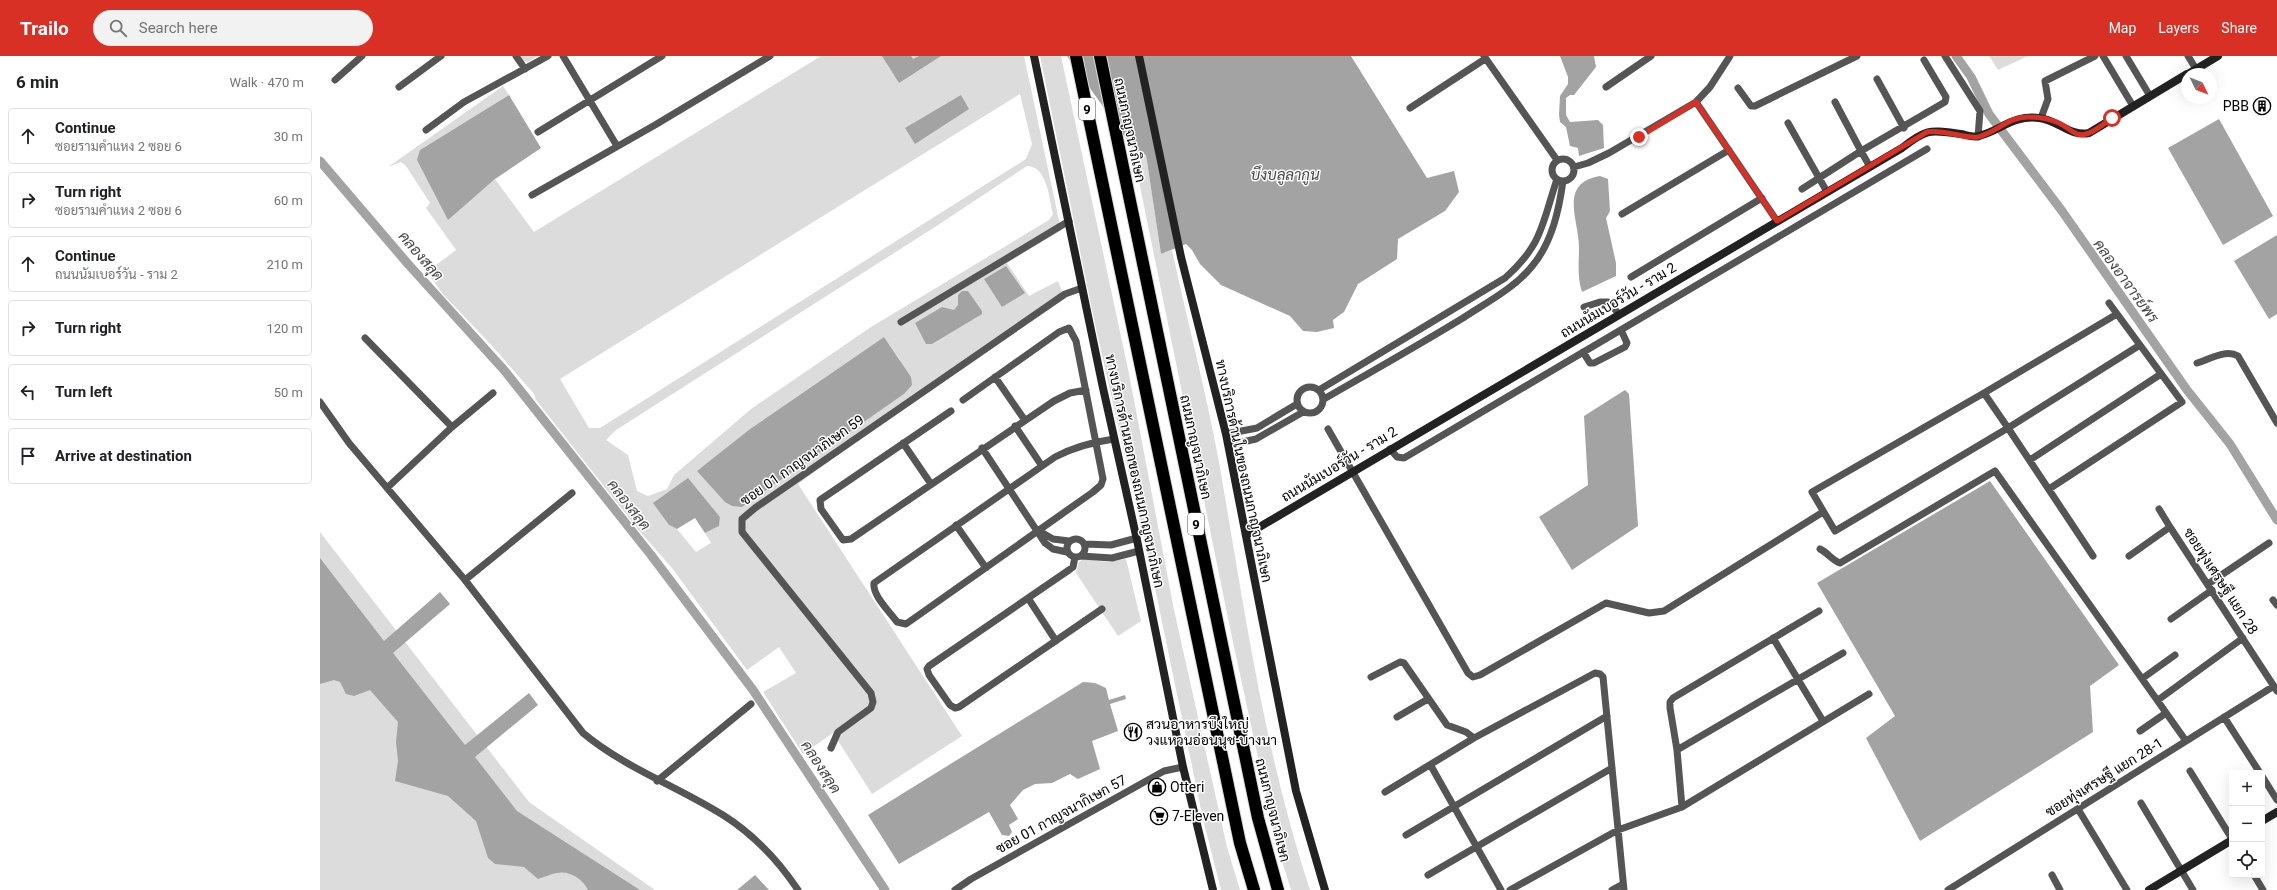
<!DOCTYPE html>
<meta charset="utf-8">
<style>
:root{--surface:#fff;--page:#f2f2f2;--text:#202124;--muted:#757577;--line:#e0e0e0;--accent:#d93025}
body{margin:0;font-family:Roboto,Sarabun,sans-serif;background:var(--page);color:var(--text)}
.controls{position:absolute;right:12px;bottom:12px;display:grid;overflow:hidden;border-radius:4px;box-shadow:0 4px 16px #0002}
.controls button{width:36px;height:36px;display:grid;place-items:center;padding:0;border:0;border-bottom:1px solid var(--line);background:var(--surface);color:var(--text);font:20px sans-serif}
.compass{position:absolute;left:1861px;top:12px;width:36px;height:36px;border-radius:50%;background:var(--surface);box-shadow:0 4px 16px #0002;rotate:133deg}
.stop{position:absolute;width:12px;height:12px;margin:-9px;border:3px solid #d93025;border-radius:50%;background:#fff}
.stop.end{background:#d93025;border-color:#fff;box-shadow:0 1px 4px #0008}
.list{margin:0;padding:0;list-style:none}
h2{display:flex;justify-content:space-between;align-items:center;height:52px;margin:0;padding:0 16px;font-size:17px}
h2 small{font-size:13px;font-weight:400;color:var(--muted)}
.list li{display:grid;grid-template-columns:26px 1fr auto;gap:12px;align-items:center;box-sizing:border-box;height:56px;margin:0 8px 8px;padding:0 8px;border:1px solid var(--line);border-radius:4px}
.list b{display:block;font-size:15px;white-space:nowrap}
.list p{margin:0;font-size:13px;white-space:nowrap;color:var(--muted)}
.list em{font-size:13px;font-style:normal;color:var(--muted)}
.icon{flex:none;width:22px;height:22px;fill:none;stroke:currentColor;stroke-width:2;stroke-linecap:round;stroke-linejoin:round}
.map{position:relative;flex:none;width:1957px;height:834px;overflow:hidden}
header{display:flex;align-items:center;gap:24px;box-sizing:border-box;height:56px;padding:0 20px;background:var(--accent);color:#fff}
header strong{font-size:19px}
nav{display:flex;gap:22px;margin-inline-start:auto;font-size:14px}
.search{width:280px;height:36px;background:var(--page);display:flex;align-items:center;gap:10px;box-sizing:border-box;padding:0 14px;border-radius:22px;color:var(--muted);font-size:15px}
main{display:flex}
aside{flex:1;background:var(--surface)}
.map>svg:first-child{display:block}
.green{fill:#dcdcdc;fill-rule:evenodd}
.water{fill:#a3a3a3}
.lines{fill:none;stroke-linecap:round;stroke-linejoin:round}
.canal{stroke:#a3a3a3;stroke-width:9}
.highway-casing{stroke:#dbdbdb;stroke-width:14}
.street{stroke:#555;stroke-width:7}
.secondary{stroke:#222;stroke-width:8}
.highway{stroke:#000;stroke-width:12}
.route{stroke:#d93025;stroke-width:5}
.labels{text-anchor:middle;stroke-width:3;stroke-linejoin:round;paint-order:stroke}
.shield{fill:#fff;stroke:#4c4c4c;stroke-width:1}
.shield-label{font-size:13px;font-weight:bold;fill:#000}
.poi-label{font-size:14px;fill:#000;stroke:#fff;text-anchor:start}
.street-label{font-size:14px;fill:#000;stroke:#fff}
.water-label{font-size:15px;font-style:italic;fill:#444;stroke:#fff}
</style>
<header>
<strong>Trailo</strong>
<div class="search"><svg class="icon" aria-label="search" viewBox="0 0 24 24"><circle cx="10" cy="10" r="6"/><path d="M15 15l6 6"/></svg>Search here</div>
<nav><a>Map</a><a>Layers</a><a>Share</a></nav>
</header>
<main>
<aside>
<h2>6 min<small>Walk · 470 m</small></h2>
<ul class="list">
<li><svg class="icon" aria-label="ahead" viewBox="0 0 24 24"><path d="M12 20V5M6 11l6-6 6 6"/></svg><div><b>Continue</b><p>ซอยรามคำแหง 2 ซอย 6</p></div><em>30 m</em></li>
<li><svg class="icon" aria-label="right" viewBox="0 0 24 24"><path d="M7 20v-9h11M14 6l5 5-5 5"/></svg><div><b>Turn right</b><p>ซอยรามคำแหง 2 ซอย 6</p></div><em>60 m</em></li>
<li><svg class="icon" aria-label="ahead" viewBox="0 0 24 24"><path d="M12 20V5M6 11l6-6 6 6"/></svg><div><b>Continue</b><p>ถนนนัมเบอร์วัน - ราม 2</p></div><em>210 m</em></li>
<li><svg class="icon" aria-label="right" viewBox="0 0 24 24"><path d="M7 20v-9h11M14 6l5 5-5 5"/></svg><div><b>Turn right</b></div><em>120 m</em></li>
<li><svg class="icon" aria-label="left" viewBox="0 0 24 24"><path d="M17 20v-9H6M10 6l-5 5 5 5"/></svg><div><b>Turn left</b></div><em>50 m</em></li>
<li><svg class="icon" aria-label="arrive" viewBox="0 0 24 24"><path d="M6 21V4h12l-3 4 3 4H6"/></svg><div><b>Arrive at destination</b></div></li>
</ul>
</aside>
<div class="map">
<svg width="1957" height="834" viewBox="0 0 1957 834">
<rect width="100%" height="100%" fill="#fff"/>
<path class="green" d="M199,0H218L208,6L204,5Z
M501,0H704L741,174L687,207L709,240L738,225L742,235L740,238L478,428L642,680L552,738L513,677L483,698L443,636L476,617L459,591L427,614L352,512L321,477L216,344L214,338L174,292L122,237L107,216L136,194L106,152L110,147L86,110L81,106L68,111L183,30L189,39L100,94L128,163L175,123L214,176ZM700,38L712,88L706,103L280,372H269L240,323ZM707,110C727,110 729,142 733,158L729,164L551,271L431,353L354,419L347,433L328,440L317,435L308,399L286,384L296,374L615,171ZM564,281L580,304L584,338L422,450H412L378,415L430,373ZM368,423L400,461L399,470L385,477L391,487L376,496L357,473L349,469L361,428Z
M720,0H741L809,318L854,554L907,791L920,834H901L883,763L831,513L776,273Z
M1669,0H1708L1678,14Z
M812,91L826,99L841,198L852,194C867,264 886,335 899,406C924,550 944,695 990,834H971L957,789L911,577Z
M0,476L209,746L335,834H0Z
M764,503L788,506L806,503L821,565L798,580L756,517L759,506Z"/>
<path class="water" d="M562,0H591L593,3L599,0H621L579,27Z
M747,0H1031L1107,122L1134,115L1139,136L1125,155L1078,183L1077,203L1038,228L1024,256L1013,264L1014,272L997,276L983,275L970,260L901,229L880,208L872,194L866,188L841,198L826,99L812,91Z
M1240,0H1274L1276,11L1254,39H1250L1246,42V59L1250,66L1278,64L1283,69L1284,92L1259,100L1258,92L1250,90L1246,71L1240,66L1239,59L1240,40L1248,28V21Z
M189,39L221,92L175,123L128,164L97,104L100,94Z
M641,39L649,53L595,88L585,72Z
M1899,63L1953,160L1903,189L1848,92Z
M1280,120L1288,123L1290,155L1286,162L1296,207V220L1262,236C1257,221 1259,206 1259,190C1258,162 1239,127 1280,120Z
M1957,179V258L1949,263L1914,205Z
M686,210L705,237L682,251L664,223Z
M642,235H648L662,255V258L612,288H606L595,267L622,251L634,254L638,249V239Z
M564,281L591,321L592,329L584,338L422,451L412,450L405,446L377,415L430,373Z
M1305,334L1309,338L1318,470L1252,514L1219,461L1268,429L1264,360Z
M368,422L400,461L399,470L385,477L375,462L357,473L349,469L333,447Z
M1670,425L1799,609L1770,630L1773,676L1600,785L1546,682L1575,660L1497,527Z
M0,502L64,585L120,536L130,548L73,597L145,689L209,637L218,649L155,701L197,755L320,834H268C263,823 249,814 237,817C230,818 225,821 218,823L204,811L175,808L168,802L156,765L128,740L75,725L78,705L76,686L78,666L50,634L34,640L26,638L20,626L14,624L0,628Z
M763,626L775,627L786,632L789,644L805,639L806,643L790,648L798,675L772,685L780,713L758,723L750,718L732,727L715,728L703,734L690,749L698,763L689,769L692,776L689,780L682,779L669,756L579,808L548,759Z
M435,819L449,834H417Z"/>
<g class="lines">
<path class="canal" d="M1636,0L1651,21L1669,58L1742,155L1867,334L1910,388L1957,464
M0,105L88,208L184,314L331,499L433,634L565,834"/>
<defs>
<path id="highway" d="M756,0L920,787L934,834
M780,0L938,762L958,834"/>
</defs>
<use href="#highway" class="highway-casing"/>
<path class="street" d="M196,0L205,13
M243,0L297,90
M1164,0L1237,104
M1625,0L1660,55L1658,81
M1783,0L1813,50
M1806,0L1830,40
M1868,0L1876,13
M1557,23L1584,72
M15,24L42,0
M79,31L121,0
M1286,31L1331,0
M1418,32L1431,50H1435L1537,0
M1376,46L1457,165
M1090,52L1165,3
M1721,62L1728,43L1725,25L1775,0
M1468,67L1507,136
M106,74L144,46L228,0
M218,76L342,0
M1232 114a11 11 0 1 1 22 0a11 11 0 1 1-22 0Z
M1254,111L1268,107L1289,97L1376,46L1390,31L1410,0
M1550,111L1541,95L1625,46L1626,41L1604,4
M1482,133L1541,95L1515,46
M212,139L335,69L450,0
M1302,158L1409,94
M1311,221L1442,142
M1264,251L1280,246H1288L1299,258
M581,266L749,165
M45,282L132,371L67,432
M1263,296L1270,307H1274L1305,291L1307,287L1301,274
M1877,307C1890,303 1906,293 1918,300L1957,367
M675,321L704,363
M977 344a13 13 0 1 1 26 0a13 13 0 1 1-26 0Z
M999,334L1185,222C1223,188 1222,168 1237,123
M1664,337L1688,372L1515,475L1492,436Z
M1664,337L1797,258
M1004,343C1051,316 1097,290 1143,262C1167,246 1195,232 1213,209C1232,186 1239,154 1243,125
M643,344L739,276L749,272L756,285L783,423L781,429L773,436L586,568L577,566C570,556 552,539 554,527L735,401C754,391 773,386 794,383
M0,346L29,387L145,524L263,677C305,712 357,730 403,759C433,778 458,804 478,834
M631,355L500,444L501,453L523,484L531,483L734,345L750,337L766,334
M695,370L722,410
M132,371L173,337
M1008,373L1148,617L1153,621L1160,619L1286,547L1329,557L1344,555L1503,456
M906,378L937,372L977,348
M583,387L611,428
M909,389L936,383L983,356
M662,392L725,487L733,493L747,496
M1070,393L1077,401L1084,402L1607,93
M1710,404L1841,318
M1729,433L1862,346L1789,247
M1839,453L1850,471
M636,469L666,512
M719,475L733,483L749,485
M747 492a9 9 0 1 1 18 0a9 9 0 1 1-18 0Z
M765,488L791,489L817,482
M1500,493C1508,497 1512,504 1520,507L1675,415L1866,685
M761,500L792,502L819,495
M1773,500L1688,372L1820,289
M1809,500L1850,471L1957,635
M755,501L753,511L749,514L609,610L607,613L609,619L630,649L635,652L639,651L782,553
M145,524L252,437
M1888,528L1949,487
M708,542L736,585
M1953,544L1957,549
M1851,563L1892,534
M1453,582L1503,665
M1051,621L1080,606L1084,607L1127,669L1146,676L1154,682
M1823,622L1855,599
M1838,644L1923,582
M1077,661L1108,643
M1904,661L1940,717
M1820,675L1846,657
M511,692L518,676L551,652L553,646L551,637L422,476V463L435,452L745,238L762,232
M1357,694L1523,597
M1111,710L1181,834
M1870,715L1912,783
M1942,720L1957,744
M337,725L431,648
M1065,736L1154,682L1275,617L1280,618L1283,621L1304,834
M1821,747L1873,834
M1362,751L1357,694L1350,652V646L1353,642L1499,555
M1758,753L1807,834
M1086,779L1287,660
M1108,819L1292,712
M1732,819L1740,834
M1934,819L1943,834
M635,834L651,823L844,715L863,711
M1190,834L1298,774L1362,751L1549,638
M1292,834L1303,828
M1628,834L1954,630"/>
<path class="secondary" d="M714,0L783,332L817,484L863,711L893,834
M819,0L861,201L906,378L976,735L1005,834
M1868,18L1898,0
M926,479L1582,92C1607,72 1610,74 1641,78C1646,79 1654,82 1659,80C1682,74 1692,59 1719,62C1738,64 1750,81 1769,77L1867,18
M1942,765L1957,756
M1829,834L1912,784"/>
<use href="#highway" class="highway"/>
</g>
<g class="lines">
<path class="route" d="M1319,81L1376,46L1457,165L1607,76C1623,73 1645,83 1658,81C1676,77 1689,60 1709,61C1719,61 1730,63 1739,67C1750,72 1756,83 1769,77C1777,74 1785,67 1792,62"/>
</g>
<defs>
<symbol id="building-ring" viewBox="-11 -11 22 22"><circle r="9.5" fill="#fff" stroke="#000" stroke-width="1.5"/><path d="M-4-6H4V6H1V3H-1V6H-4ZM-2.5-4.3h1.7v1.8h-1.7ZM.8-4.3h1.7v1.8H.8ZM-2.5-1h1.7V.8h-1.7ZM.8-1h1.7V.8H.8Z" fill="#000"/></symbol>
<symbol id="restaurant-ring" viewBox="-11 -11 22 22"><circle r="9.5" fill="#fff" stroke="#000" stroke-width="1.5"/><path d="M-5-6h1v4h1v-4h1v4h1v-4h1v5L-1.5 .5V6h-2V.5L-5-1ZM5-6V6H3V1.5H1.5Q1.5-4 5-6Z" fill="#000"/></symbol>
<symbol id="shop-ring" viewBox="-11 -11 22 22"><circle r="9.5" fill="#fff" stroke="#000" stroke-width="1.5"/><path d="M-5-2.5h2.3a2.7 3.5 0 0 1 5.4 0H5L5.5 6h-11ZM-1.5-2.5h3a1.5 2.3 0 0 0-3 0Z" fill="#000"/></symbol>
<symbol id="supermarket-ring" viewBox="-11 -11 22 22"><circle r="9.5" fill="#fff" stroke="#000" stroke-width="1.5"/><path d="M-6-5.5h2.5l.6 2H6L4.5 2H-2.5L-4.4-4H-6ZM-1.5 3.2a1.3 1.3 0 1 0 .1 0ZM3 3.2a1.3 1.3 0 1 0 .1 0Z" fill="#000"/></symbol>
</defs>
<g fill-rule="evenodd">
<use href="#building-ring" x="1932" y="40" width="20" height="20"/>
<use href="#restaurant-ring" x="803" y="666" width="20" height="20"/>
<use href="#shop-ring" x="827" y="721" width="20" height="20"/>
<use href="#supermarket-ring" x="829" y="750" width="20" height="20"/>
</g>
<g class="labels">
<g class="shield">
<rect x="759" y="42" width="16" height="22" rx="3"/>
<rect x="868" y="457" width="16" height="22" rx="3"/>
</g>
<g class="shield-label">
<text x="767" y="58">9</text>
<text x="876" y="473">9</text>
</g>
<g class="poi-label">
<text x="1929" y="55" text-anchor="end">PBB</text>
<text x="826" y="673">สวนอาหารบึงใหญ่<tspan x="826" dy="16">วงแหวนอ่อนนุช-บางนา</tspan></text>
<text x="850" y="736">Otteri</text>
<text x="852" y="765">7-Eleven</text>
</g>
<g class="street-label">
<text transform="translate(810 74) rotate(78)" y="5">ถนนกาญจนาภิเษก</text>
<text transform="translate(1298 244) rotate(-31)" y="5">ถนนนัมเบอร์วัน - ราม 2</text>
<text transform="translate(876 391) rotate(78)" y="5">ถนนกาญจนาภิเษก</text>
<text transform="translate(482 404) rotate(-35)" y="5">ซอย 01 กาญจนาภิเษก 59</text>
<text transform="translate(1019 408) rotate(-31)" y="5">ถนนนัมเบอร์วัน - ราม 2</text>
<text transform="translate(815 415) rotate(78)" y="5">ทางบริการด้านนอกของถนนกาญจนาภิเษก</text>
<text transform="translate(924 415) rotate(78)" y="5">ทางบริการด้านในของถนนกาญจนาภิเษก</text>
<text transform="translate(1901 525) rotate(57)" y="5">ซอยทุ่งเศรษฐี แยก 28</text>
<text transform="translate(1784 721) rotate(-32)" y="5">ซอยทุ่งเศรษฐี แยก 28-1</text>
<text transform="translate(953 754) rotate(76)" y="5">ถนนกาญจนาภิเษก</text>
<text transform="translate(741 758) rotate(-29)" y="5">ซอย 01 กาญจนากิเษก 57</text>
</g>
<g class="water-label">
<text x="965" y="124">บึงบลูลากูน</text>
<text transform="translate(101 200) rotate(49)" y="5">คลองสลุด</text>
<text transform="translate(1806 225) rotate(54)" y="5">คลองอาจารย์พร</text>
<text transform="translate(309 449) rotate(52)" y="5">คลองสลุด</text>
<text transform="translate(501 711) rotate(57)" y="5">คลองสลุด</text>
</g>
</g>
</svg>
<div class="controls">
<button>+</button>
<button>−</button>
<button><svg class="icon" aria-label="locate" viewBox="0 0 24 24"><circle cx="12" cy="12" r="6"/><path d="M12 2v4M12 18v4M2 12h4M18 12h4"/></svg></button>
</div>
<svg class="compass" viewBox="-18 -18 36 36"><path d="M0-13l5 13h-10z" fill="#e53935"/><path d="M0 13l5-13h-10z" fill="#757577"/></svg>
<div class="stop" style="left:1792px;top:62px"></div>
<div class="stop end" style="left:1319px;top:81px"></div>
</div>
</main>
